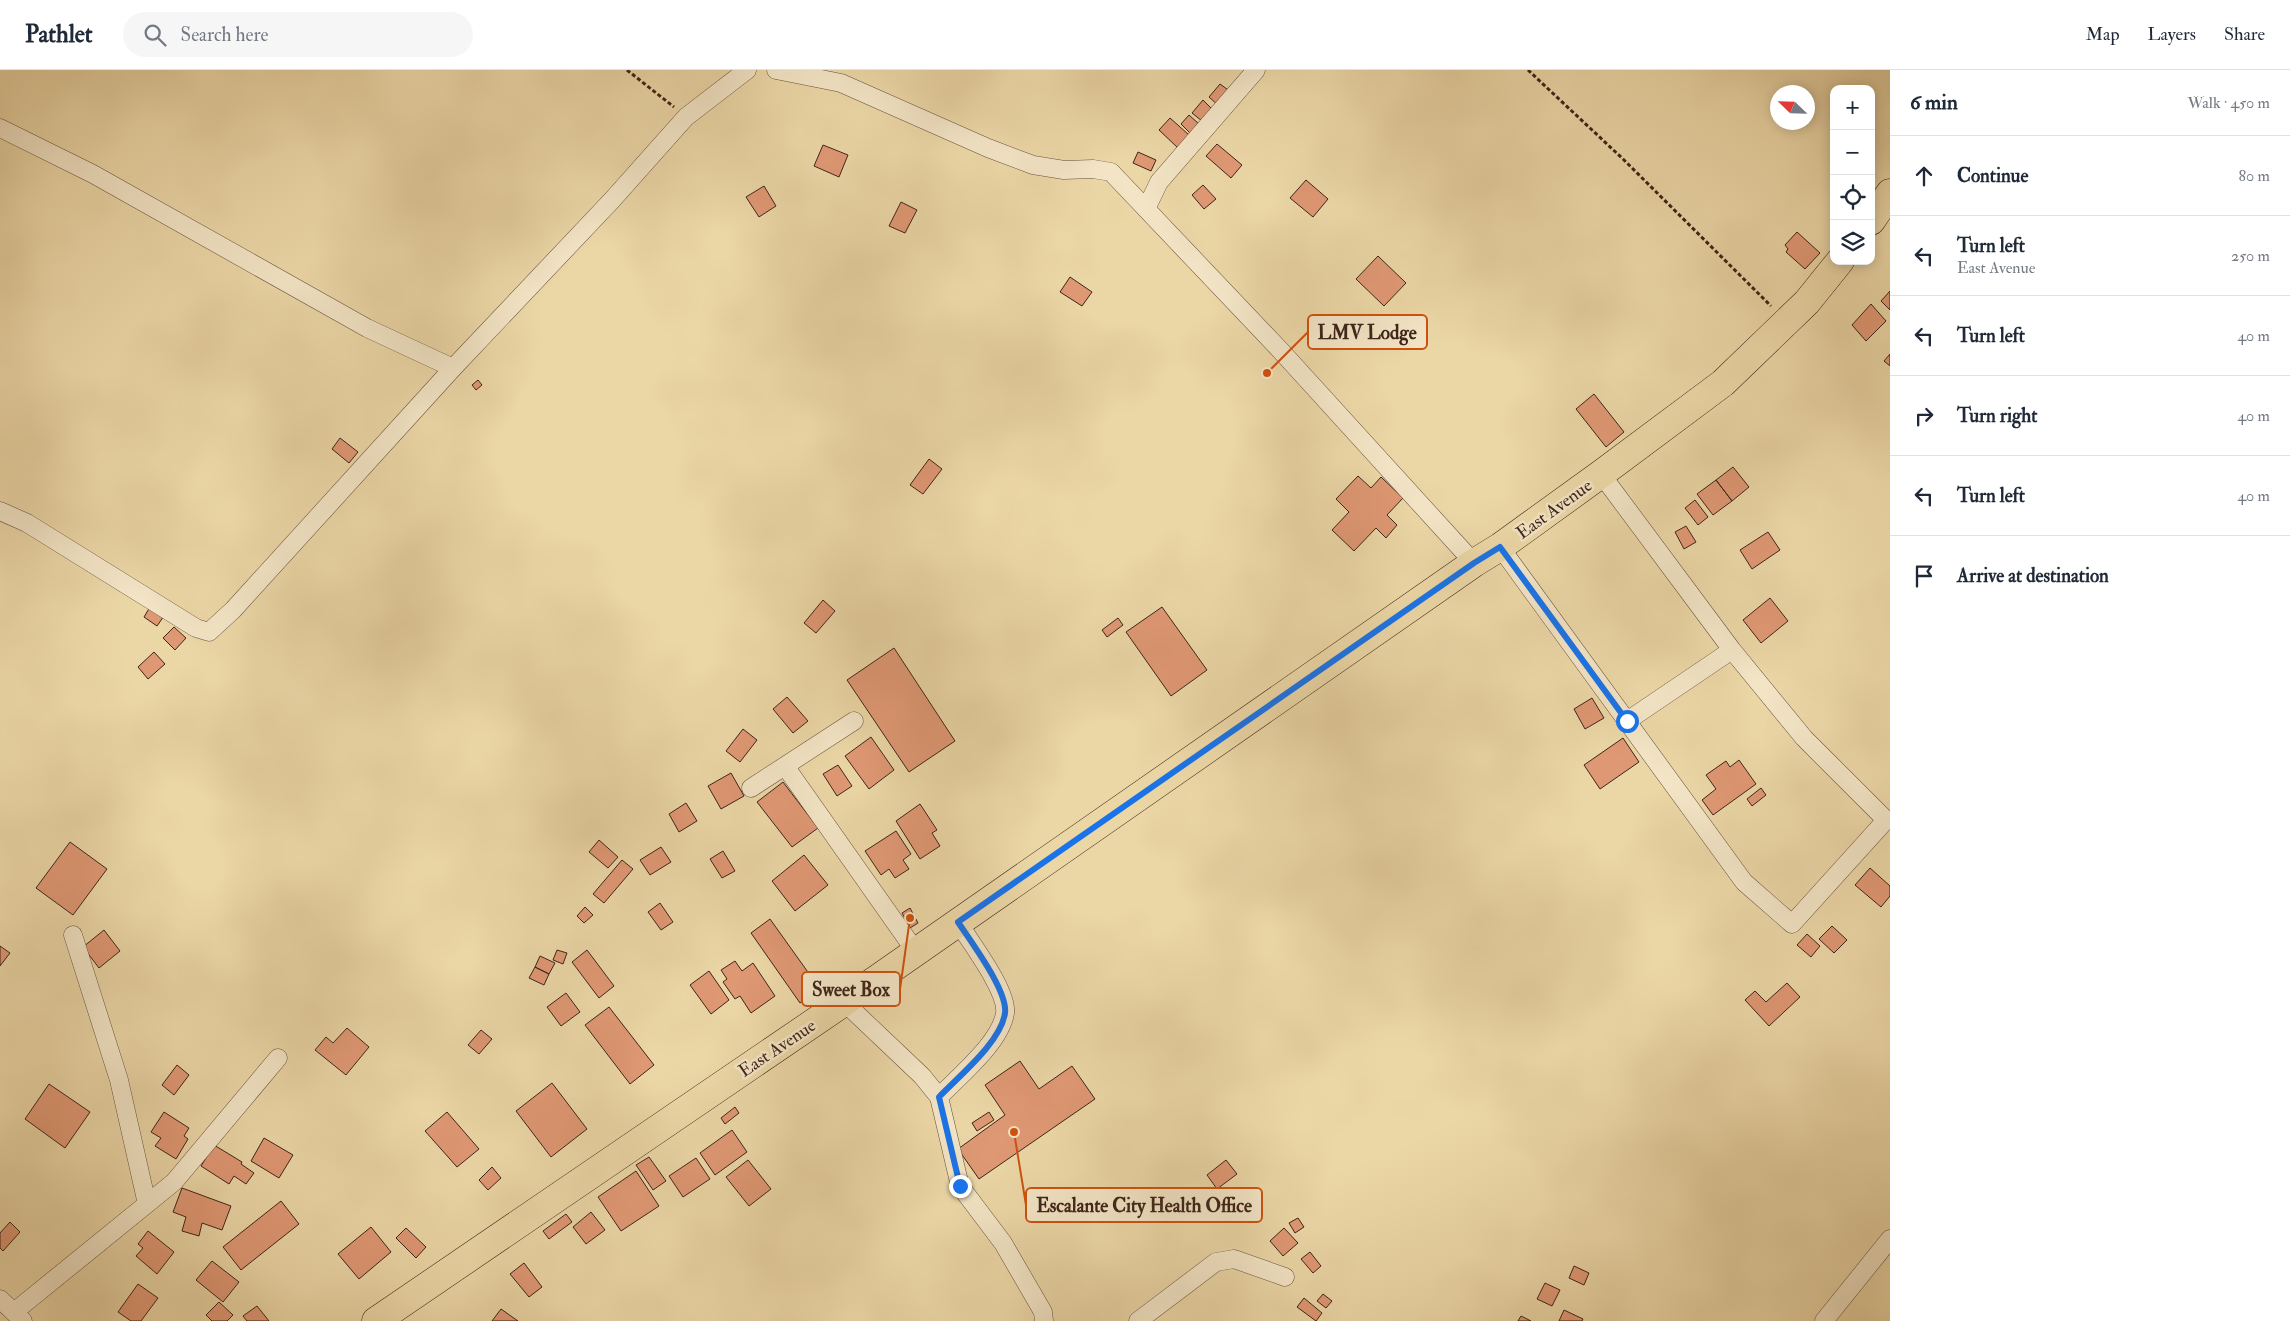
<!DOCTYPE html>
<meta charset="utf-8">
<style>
:root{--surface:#fff;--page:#f6f6f7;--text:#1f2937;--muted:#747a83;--line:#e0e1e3}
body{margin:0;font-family:"IM FELL Double Pica",serif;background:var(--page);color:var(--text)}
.controls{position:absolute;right:15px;top:15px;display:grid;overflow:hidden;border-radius:10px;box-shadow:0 2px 12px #0003}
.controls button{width:45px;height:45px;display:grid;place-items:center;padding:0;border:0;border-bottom:1px solid var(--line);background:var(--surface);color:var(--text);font:25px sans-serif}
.compass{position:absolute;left:1770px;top:15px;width:45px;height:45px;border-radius:50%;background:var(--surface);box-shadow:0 2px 12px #0003;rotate:293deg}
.stop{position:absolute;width:15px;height:15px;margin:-11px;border:4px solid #1a73e8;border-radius:50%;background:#fff}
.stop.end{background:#1a73e8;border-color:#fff;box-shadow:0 1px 5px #0008}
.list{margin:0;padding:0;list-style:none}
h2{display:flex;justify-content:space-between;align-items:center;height:65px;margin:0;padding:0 20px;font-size:21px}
h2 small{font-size:16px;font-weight:400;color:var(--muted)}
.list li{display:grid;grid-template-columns:32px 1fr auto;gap:15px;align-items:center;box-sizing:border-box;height:80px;padding:0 20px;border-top:1px solid var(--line)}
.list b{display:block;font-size:19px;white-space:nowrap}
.list p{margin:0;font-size:16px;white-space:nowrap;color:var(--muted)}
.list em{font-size:16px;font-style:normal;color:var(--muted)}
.icon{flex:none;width:28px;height:28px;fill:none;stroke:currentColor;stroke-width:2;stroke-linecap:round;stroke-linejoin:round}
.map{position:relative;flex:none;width:1890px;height:1251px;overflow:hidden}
header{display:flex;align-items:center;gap:30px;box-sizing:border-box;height:70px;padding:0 25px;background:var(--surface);border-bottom:1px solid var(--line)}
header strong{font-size:24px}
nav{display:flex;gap:28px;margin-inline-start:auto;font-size:18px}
.search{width:350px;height:45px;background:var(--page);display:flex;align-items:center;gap:12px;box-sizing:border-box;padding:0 18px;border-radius:28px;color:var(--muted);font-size:19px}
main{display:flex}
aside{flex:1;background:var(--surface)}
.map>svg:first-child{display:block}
.building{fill:#df9874;stroke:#3e241a}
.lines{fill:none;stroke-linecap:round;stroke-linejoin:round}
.street-casing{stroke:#69503d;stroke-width:19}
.primary-casing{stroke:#3e241a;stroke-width:29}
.path{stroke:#3e241a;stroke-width:3;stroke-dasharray:4 2.5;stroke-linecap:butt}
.street{stroke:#f2e4c5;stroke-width:18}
.primary{stroke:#ebd6a6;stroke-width:28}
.route{stroke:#1a73e8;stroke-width:6}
.labels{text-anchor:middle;stroke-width:5;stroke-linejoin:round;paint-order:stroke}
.street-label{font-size:18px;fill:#3e241a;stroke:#f2e4c5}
.leader{fill:none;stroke:#ce510e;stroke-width:2}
.callout-dot{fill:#ce510e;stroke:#f2e4c5;stroke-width:2}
.callout{fill:#f2e4c5;stroke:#ce510e;stroke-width:2}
.callout-label{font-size:19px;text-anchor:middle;font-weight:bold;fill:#3e241a}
</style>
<header>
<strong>Pathlet</strong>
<div class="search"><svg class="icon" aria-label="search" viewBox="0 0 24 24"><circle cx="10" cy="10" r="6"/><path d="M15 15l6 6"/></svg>Search here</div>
<nav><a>Map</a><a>Layers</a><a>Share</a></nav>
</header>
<main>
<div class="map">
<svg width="1890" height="1251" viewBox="0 0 1890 1251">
<rect width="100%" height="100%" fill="#ebd6a6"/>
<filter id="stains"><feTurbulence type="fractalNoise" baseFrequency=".004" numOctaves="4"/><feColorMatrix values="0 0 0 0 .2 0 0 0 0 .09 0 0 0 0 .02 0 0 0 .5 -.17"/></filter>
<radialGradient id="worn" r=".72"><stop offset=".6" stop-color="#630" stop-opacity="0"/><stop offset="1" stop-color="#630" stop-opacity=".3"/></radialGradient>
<path class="building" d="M1220,14L1231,22L1219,36L1209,27Z
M1203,30L1212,39L1202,51L1192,43Z
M1189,45L1199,54L1190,63L1181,54Z
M1170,48L1189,65L1178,78L1159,60Z
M1217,74L1242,95L1231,108L1206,86Z
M823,75L848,85L839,107L814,96Z
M1138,82L1156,90L1151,101L1133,93Z
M1306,110L1328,129L1313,147L1290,128Z
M1203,115L1216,129L1204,139L1192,125Z
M764,116L776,136L759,147L746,127Z
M901,132L917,140L905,163L889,156Z
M1797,162L1820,183L1805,199L1786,182L1788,179L1785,175Z
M1378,186L1406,213L1384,236L1356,209Z
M1070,207L1092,222L1082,236L1060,222Z
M1890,221V240L1881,231Z
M1871,234L1886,251L1866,271L1852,255Z
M1890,284V296L1884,291Z
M478,310L482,315L476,320L472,315Z
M1594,324L1624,362L1606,377L1576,339Z
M340,368L358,382L349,393L332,379Z
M929,389L942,399L923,424L910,415Z
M1733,397L1749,417L1732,431L1716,410Z
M1358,406L1371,418L1381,407L1403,428L1387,445L1397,455L1386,468L1376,458L1354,481L1332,460L1349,442L1336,429Z
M1716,410L1732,431L1713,445L1697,424Z
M1695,430L1708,447L1698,455L1685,438Z
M1686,456L1696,472L1684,479L1675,462Z
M1768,462L1780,480L1752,499L1740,480Z
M1770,528L1788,551L1761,573L1743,550Z
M823,530L835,541L816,563L804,553Z
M150,537L164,546L157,556L144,547Z
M1162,537L1207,600L1171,626L1126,562Z
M1118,548L1123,555L1107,567L1102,560Z
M174,557L186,568L175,580L163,568Z
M894,578L955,671L909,702L847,610Z
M154,582L165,594L148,609L138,597Z
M787,627L808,651L793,663L773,639Z
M1592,628L1604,648L1585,659L1574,639Z
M743,659L757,670L740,692L726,681Z
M871,667L894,700L869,719L845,686Z
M1623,668L1639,692L1600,719L1584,695Z
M1739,690L1756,714L1713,745L1702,730L1716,719L1706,705L1726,691L1730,697Z
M838,695L852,716L837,726L823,704Z
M731,703L744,726L721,739L708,716Z
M783,712L818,758L792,777L757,732Z
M1761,718L1766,725L1752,736L1747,729Z
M686,733L697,751L679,762L669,744Z
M920,734L937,760L932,763L940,776L920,789L896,751Z
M896,761L911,784L903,790L909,799L895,808L889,799L881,805L865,781Z
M599,770L618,787L608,798L589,782Z
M70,772L107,799L73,845L36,818Z
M661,777L671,792L650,805L640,790Z
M723,781L735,801L722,808L710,789Z
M804,785L828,815L795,841L772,811Z
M622,790L633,799L604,833L593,824Z
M1870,798L1890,816V826L1881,837L1855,815Z
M660,833L673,852L661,860L648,842Z
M585,837L593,845L584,853L577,846Z
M910,838L918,853L910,858L902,843Z
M770,849L820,919L800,933L751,863Z
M1832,856L1847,870L1834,883L1819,869Z
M104,860L120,881L99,898L83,877Z
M1807,864L1820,876L1811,887L1797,875Z
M0,876L10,883L0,896Z
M557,880L567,883L563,894L553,890Z
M587,880L614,916L599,928L572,892Z
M540,886L555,893L549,904L535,897Z
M735,891L742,901L753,893L775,926L751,943L740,926L735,929L723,912L727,909L721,900Z
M535,897L549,904L544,915L529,908Z
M709,901L729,930L711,944L690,915Z
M1787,913L1800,927L1769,956L1745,930L1755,921L1766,932Z
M566,923L580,942L561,956L547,937Z
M609,937L654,995L630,1014L585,955Z
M347,958L369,977L346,1005L315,980L326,967L333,973Z
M481,960L492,969L479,984L468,975Z
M1020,991L1039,1019L1072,996L1095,1029L979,1109L958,1079L1005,1045L985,1015Z
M177,995L189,1005L174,1025L162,1015Z
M552,1013L587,1059L551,1087L516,1041Z
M49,1014L90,1042L65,1078L25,1049Z
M735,1037L739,1043L725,1054L721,1048Z
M164,1042L189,1058L184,1066L188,1069L176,1089L155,1076L161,1068L151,1062Z
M447,1042L479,1079L457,1097L425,1061Z
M989,1042L994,1050L977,1061L972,1053Z
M732,1060L747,1082L715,1105L700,1083Z
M264,1068L293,1085L279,1108L251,1091Z
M214,1075L242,1092L241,1094L254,1103L246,1114L234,1106L229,1114L201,1096Z
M649,1087L666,1111L653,1120L636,1095Z
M696,1088L710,1109L683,1127L669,1106Z
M748,1090L771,1119L749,1136L726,1107Z
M1226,1090L1237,1104L1217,1119L1207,1105Z
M492,1097L501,1108L488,1120L479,1110Z
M636,1101L659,1136L621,1161L598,1127Z
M182,1118L231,1136L222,1160L202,1153L199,1166L182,1161L186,1147L173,1142Z
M281,1131L299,1154L241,1200L223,1177Z
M591,1142L605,1160L586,1174L573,1157Z
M566,1144L572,1152L549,1169L543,1161Z
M1298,1148L1304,1157L1295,1163L1289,1153Z
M10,1152L20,1162L3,1181L0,1178V1163Z
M371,1157L391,1182L359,1209L338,1184Z
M406,1158L426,1177L416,1188L396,1168Z
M1284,1158L1298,1173L1283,1186L1270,1171Z
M148,1161L174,1182L157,1204L136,1186L143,1178L138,1174Z
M1310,1182L1321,1196L1313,1203L1301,1189Z
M212,1191L239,1212L223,1232L196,1210Z
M524,1193L542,1217L529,1227L510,1204Z
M1574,1196L1589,1203L1584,1215L1569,1208Z
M1545,1213L1560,1220L1552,1236L1537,1229Z
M138,1214L158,1228L141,1251H131L118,1242Z
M1323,1224L1332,1231L1326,1238L1317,1231Z
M1304,1228L1322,1243L1316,1251L1297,1237Z
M219,1232L233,1245L227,1251H212L206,1245Z
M257,1236L269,1251H247L243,1246Z
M501,1239L518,1251H492Z
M1564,1240L1583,1249L1582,1251H1559Z
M1521,1246L1531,1251H1518Z"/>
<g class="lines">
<defs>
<path id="street" d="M776,0L841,13L988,78L1033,95L1064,100L1093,99L1111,102L1281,281L1474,493
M0,58L93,104L367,258L453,298
M1146,139L1159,112L1256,0
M0,441L27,453L196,558L209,562L233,540L453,298L613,129L686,47L747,0
M1500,477L1744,812L1792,854L1886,750L1804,668L1732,580L1601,404
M1627,651L1732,580
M785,696L916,882
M751,718L854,651
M73,865L119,1010L147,1134
M844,932L922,1006L939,1027L960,1116L1003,1173L1043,1242L1044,1251
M939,1027C959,1006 1001,972 1005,943C1008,921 970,872 958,852
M0,1229L23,1251
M14,1242L174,1112L278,988
M1138,1251L1216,1192L1234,1189L1285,1207
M1824,1251L1890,1169"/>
<path id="primary" d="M1871,151L1890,123
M376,1251L844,932L1474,493L1500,477L1601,404L1723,313L1807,232L1840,191"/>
</defs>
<use href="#street" class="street-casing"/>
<use href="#primary" class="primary-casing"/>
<path class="path" d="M627,0L674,37
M1528,0L1623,89L1771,236"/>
<use href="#street" class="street"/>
<use href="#primary" class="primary"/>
</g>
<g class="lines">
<path class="route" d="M960,1116L939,1027C959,1006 1001,972 1005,943C1008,921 971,872 958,852L1474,493L1500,477L1627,651"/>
</g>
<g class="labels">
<g class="street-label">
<text transform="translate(1554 439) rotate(-36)" y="6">East Avenue</text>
<text transform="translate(777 978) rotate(-34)" y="6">East Avenue</text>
</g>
</g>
<path class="leader" d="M1267 303L1308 262M910 848L900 919M1014 1062L1026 1135"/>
<g class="callout-dot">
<circle cx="1267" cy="303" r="5"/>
<circle cx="910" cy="848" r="5"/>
<circle cx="1014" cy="1062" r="5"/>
</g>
<g class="callout">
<rect x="1308" y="245" width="119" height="34" rx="5"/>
<rect x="802" y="902" width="98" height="34" rx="5"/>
<rect x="1026" y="1118" width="236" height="34" rx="5"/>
</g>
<g class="callout-label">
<text x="1367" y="269">LMV Lodge</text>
<text x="851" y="926">Sweet Box</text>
<text x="1144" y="1142">Escalante City Health Office</text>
</g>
<rect width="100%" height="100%" filter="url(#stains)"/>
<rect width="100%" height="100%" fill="url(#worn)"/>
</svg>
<div class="controls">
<button>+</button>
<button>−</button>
<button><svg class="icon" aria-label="locate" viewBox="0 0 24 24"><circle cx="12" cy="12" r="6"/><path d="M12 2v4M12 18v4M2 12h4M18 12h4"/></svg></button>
<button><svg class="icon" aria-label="layers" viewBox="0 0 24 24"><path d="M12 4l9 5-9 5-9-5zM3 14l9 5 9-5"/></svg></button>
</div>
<svg class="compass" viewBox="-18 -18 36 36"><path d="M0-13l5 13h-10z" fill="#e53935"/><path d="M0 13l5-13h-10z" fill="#747a83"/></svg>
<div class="stop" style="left:1627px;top:651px"></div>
<div class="stop end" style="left:960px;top:1116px"></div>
</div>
<aside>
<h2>6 min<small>Walk · 450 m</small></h2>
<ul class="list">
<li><svg class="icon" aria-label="ahead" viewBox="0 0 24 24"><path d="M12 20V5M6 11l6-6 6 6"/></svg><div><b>Continue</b></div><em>80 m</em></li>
<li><svg class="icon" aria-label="left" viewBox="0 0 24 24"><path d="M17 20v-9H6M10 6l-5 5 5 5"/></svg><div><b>Turn left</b><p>East Avenue</p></div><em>250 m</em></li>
<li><svg class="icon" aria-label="left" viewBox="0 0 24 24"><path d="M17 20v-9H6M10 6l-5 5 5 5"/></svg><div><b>Turn left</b></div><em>40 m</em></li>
<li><svg class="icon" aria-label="right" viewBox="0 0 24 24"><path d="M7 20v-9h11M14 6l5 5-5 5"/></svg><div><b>Turn right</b></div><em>40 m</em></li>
<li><svg class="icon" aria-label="left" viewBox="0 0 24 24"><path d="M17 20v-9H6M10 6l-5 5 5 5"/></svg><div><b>Turn left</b></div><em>40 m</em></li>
<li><svg class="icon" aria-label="arrive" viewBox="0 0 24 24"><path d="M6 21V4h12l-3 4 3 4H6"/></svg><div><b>Arrive at destination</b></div></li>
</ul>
</aside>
</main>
